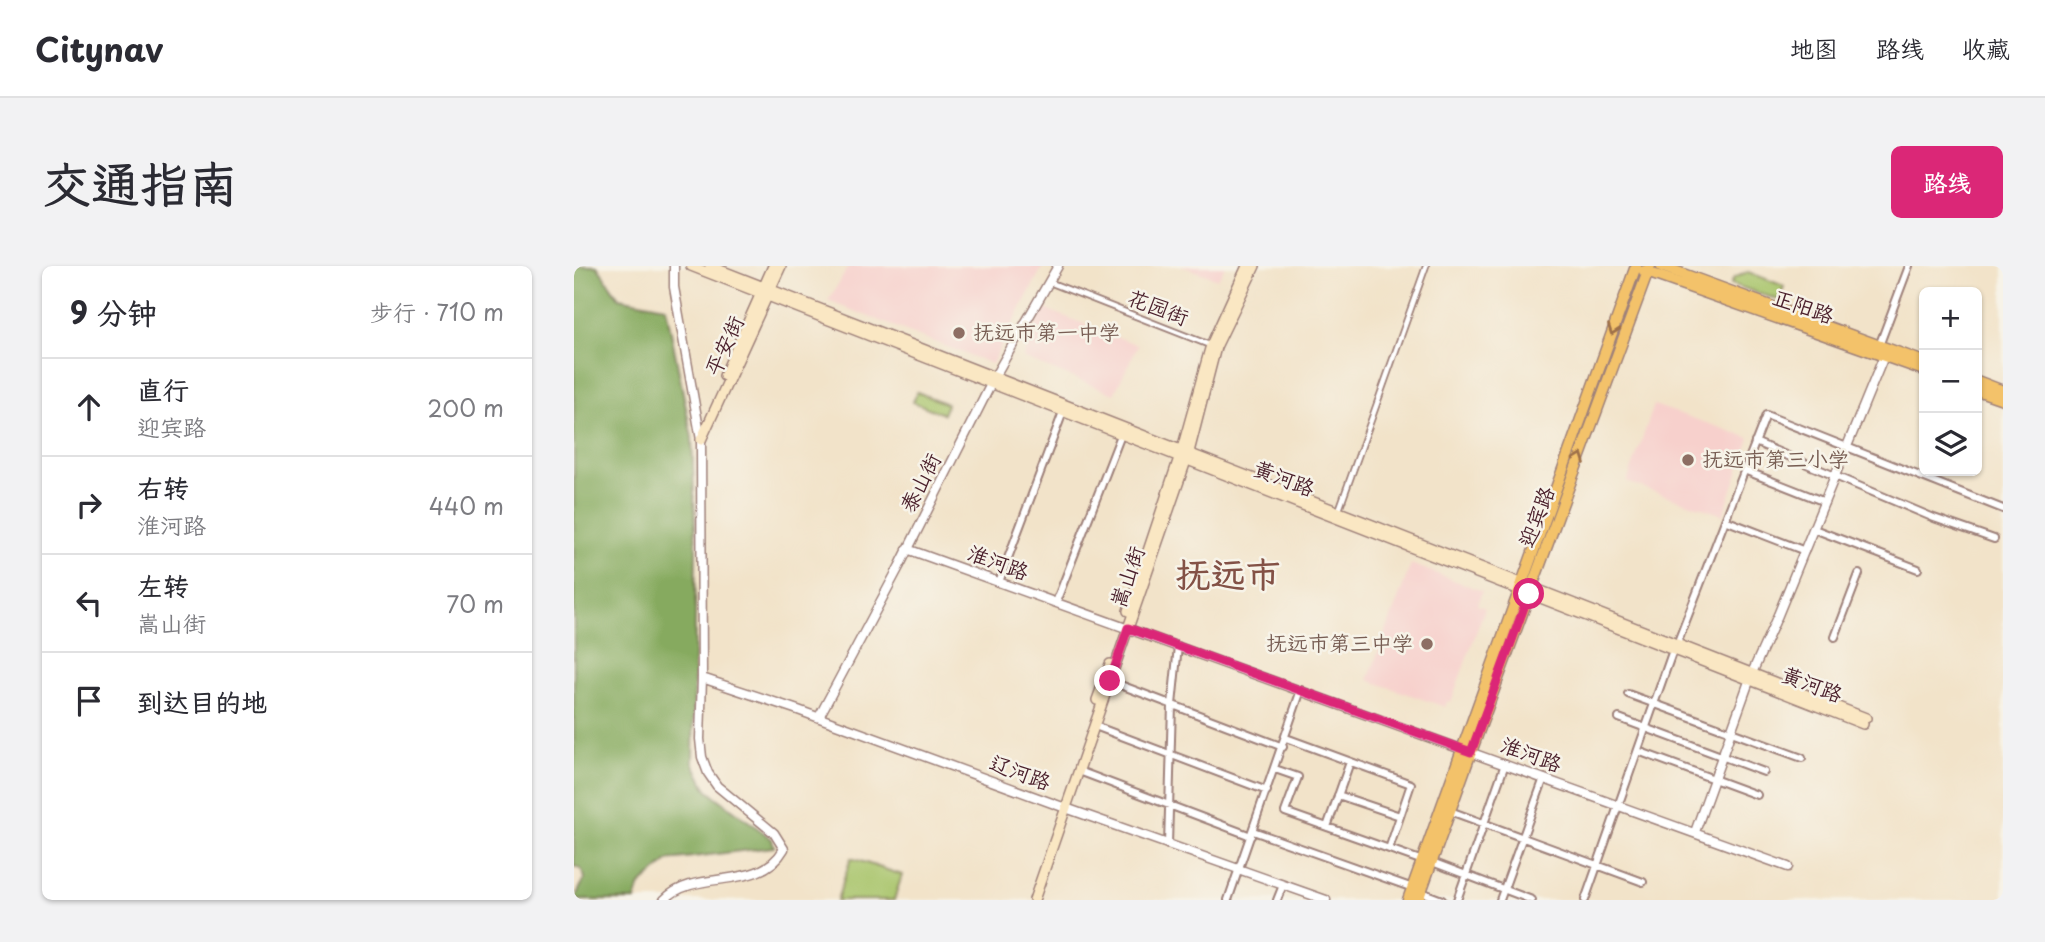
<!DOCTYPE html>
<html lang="zh">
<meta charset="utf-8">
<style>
:root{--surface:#fff;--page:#f2f2f3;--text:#2b2b33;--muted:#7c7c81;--line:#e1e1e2;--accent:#db2777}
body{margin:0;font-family:"Playpen Sans","LXGW WenKai TC",sans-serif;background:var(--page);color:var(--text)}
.controls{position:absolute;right:21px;top:21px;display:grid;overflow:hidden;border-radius:10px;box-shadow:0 2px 5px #0004}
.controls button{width:63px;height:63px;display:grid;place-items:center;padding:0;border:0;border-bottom:2px solid var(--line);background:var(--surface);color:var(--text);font:35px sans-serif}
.stop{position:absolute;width:21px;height:21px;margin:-16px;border:5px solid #db2777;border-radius:50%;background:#fff}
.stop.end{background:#db2777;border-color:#fff;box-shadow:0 2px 7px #0008}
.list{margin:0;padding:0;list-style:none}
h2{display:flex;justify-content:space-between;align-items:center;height:91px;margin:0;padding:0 28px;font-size:30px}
h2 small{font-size:23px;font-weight:400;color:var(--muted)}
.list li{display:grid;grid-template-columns:46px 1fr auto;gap:21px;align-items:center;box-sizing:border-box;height:98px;padding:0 28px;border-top:2px solid var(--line)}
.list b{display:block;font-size:26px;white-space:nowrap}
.list p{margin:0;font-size:23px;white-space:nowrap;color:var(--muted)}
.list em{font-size:23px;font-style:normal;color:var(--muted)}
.icon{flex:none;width:38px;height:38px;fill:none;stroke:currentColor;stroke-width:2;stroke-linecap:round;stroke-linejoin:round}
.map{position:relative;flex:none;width:1429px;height:634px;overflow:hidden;border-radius:10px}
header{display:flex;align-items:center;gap:42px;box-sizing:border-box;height:98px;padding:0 35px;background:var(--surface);border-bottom:2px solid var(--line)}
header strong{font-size:33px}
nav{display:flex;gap:38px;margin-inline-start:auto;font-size:24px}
.intro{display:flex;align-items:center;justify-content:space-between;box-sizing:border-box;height:168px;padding:0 42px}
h1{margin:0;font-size:49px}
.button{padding:18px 32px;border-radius:10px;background:var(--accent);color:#fff;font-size:24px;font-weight:700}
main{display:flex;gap:42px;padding:0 42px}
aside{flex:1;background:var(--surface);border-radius:10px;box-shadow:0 2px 5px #0004}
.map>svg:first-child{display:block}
.built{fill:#f7d0cc}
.green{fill:#a8c46b;stroke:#79724b;stroke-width:2}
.forest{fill:#86aa5f;stroke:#686445;stroke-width:2}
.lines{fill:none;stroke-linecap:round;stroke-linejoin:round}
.pedestrian-casing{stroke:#9e817a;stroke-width:8}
.minor-casing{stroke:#9e817a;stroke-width:10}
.tertiary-casing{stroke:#9e817a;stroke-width:11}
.secondary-casing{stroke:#9e817a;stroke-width:12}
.primary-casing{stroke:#9e817a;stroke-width:13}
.pedestrian{stroke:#fff;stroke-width:4.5}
.minor{stroke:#fff;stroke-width:6}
.tertiary{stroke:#fff;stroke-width:8}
.secondary{stroke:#fae7c3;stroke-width:9}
.primary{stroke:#f3c26a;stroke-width:10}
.oneway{stroke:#9e704a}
.route{stroke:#db2777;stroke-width:9}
.education-dot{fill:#8d6e63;stroke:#f7f3e8;stroke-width:2.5}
.labels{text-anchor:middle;stroke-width:5;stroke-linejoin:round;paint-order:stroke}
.street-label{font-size:21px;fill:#4a1f2b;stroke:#f7f3e8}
.education-label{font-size:21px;fill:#785e54;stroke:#f7f3e8;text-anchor:start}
.town-label{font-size:35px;font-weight:bold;fill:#835146;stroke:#f7f3e8}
</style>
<header>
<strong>Citynav</strong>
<nav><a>地图</a><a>路线</a><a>收藏</a></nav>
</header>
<div class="intro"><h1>交通指南</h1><a class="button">路线</a></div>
<main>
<aside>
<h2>9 分钟<small>步行 · 710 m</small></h2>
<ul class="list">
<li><svg class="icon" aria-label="ahead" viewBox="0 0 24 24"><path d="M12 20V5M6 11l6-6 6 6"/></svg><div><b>直行</b><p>迎宾路</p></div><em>200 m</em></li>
<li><svg class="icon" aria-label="right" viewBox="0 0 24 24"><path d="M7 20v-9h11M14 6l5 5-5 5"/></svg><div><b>右转</b><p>淮河路</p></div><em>440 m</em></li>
<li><svg class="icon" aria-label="left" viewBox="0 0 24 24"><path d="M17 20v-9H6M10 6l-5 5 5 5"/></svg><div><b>左转</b><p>嵩山街</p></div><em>70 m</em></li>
<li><svg class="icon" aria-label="arrive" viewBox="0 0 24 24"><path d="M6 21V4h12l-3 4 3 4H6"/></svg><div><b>到达目的地</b></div></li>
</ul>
</aside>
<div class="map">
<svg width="1429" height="634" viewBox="0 0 1429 634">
<rect width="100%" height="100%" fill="#f7f3e8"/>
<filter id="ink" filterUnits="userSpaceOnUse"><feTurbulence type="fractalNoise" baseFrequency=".0143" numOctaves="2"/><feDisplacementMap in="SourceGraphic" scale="14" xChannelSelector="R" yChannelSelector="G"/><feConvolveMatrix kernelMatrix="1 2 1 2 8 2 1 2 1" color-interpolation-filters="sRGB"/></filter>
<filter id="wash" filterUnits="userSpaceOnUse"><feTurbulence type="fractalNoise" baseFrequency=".00686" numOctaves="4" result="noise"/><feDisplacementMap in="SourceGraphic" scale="28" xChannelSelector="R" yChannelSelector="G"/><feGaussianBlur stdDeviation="1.57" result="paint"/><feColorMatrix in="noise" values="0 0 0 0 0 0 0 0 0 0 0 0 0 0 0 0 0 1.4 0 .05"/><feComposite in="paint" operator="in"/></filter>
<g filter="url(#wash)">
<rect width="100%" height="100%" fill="#f2e3c9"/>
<path class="built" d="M275,0H469L418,98L254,35Z
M607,0H651L644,13Z
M469,42L564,79L540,128L449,92Z
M1080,139L1176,172L1149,249L1053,216Z
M837,298L908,325L903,339L911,342L877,436L873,435L871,441L794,414Z"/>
<path class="green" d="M1174,6L1210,20L1205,34L1157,18L1160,12Z
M343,126L373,138L369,148L339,136Z
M277,592L328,609L320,634H263Z"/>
<path class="forest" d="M0,0H23L45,32L92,41L118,172L122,284L119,496L133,524L198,573L200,581L95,594L66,619L61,634H0L11,612L7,603L0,600Z"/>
</g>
<g filter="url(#ink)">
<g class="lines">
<defs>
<path id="pedestrian" d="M475,16L638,80
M765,244L852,0"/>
<path id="minor" d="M1305,80L1335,0
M1181,176L1360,252L1420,273
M1170,204L1251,236
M1151,254L1231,285
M1240,263L1344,303
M425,316L489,146
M482,336L547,169
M1261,371L1285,308
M1103,378L1192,149L1429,243
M536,415L709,481
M1054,428L1228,492
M1045,452L1190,506
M521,460L693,525
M712,472L837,518L815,583
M1064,485L1183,529
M701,503L724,511L711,546L849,595
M505,505L677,570
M764,529L826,550
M876,545L1069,616
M753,561L776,496
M679,565L839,622
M594,579L598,439L604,380
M858,596L958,634
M847,626L868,634
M654,634L727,424
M703,634L709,619
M883,634L931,498
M926,634L970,512
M1011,634L1099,384"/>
<path id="tertiary" d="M333,283L1214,601
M128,412L224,444L486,540L752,634
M245,451L325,301L421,110L484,0
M1121,566L1178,407L1204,349L1310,90
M90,634C122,601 185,627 210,583L200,567L143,520L134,507L128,491L126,473L128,412L127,174L100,21V0"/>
<path id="secondary" d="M117,0L1289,458
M136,0L1292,452
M150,110L199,0
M127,174L207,0
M554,345L608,183L637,79L673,0
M523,434L536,398
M460,634L615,186L642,81L681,0"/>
<path id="primary" d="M1087,0L1350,96
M1070,5L1350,104
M1403,115L1429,125
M1403,124L1429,133
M834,634L1062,0
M844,634L897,486L1076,0"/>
</defs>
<use href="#pedestrian" class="pedestrian-casing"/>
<use href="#minor" class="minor-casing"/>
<use href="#tertiary" class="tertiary-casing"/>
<use href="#secondary" class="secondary-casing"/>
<use href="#primary" class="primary-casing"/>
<use href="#pedestrian" class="pedestrian"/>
<use href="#minor" class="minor"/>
<use href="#tertiary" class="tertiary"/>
<use href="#secondary" class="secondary"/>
<use href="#primary" class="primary"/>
</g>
<defs><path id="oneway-chevron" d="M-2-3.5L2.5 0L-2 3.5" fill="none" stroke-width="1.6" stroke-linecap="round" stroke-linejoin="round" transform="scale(1.75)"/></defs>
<g class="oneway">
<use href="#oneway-chevron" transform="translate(1039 64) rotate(110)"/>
<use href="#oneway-chevron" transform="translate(1006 192) rotate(-69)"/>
</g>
</g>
<g class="lines" filter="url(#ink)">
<path class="route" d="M536,415L554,362L897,486L955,328"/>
</g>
<g class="education-dot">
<circle cx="385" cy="67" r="7"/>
<circle cx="1114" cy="194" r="7"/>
<circle cx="853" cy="378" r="7"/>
</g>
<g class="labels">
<g class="street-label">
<text transform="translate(1229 41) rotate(19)" y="7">正阳路</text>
<text transform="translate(584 42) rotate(21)" y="7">花园街</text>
<text transform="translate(151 80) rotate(-66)" y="7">平安街</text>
<text transform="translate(710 213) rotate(21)" y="7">黄河路</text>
<text transform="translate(347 217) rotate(-63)" y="7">泰山街</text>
<text transform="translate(963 251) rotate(-69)" y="7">迎宾路</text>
<text transform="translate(424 297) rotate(20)" y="7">淮河路</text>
<text transform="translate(554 311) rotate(-71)" y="7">嵩山街</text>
<text transform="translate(1238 419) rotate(21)" y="7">黄河路</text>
<text transform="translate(957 489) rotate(20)" y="7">淮河路</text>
<text transform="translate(446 507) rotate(20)" y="7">辽河路</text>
</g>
<g class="education-label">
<text x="399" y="74">抚远市第一中学</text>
<text x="1128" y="201">抚远市第三小学</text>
<text x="839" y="385" text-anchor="end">抚远市第三中学</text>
</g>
<g class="town-label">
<text x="654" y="321">抚远市</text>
</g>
</g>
</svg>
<div class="controls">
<button>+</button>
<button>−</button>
<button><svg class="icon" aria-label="layers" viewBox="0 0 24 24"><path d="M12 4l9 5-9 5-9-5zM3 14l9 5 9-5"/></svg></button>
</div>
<div class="stop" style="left:955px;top:328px"></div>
<div class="stop end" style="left:536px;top:415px"></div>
</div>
</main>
